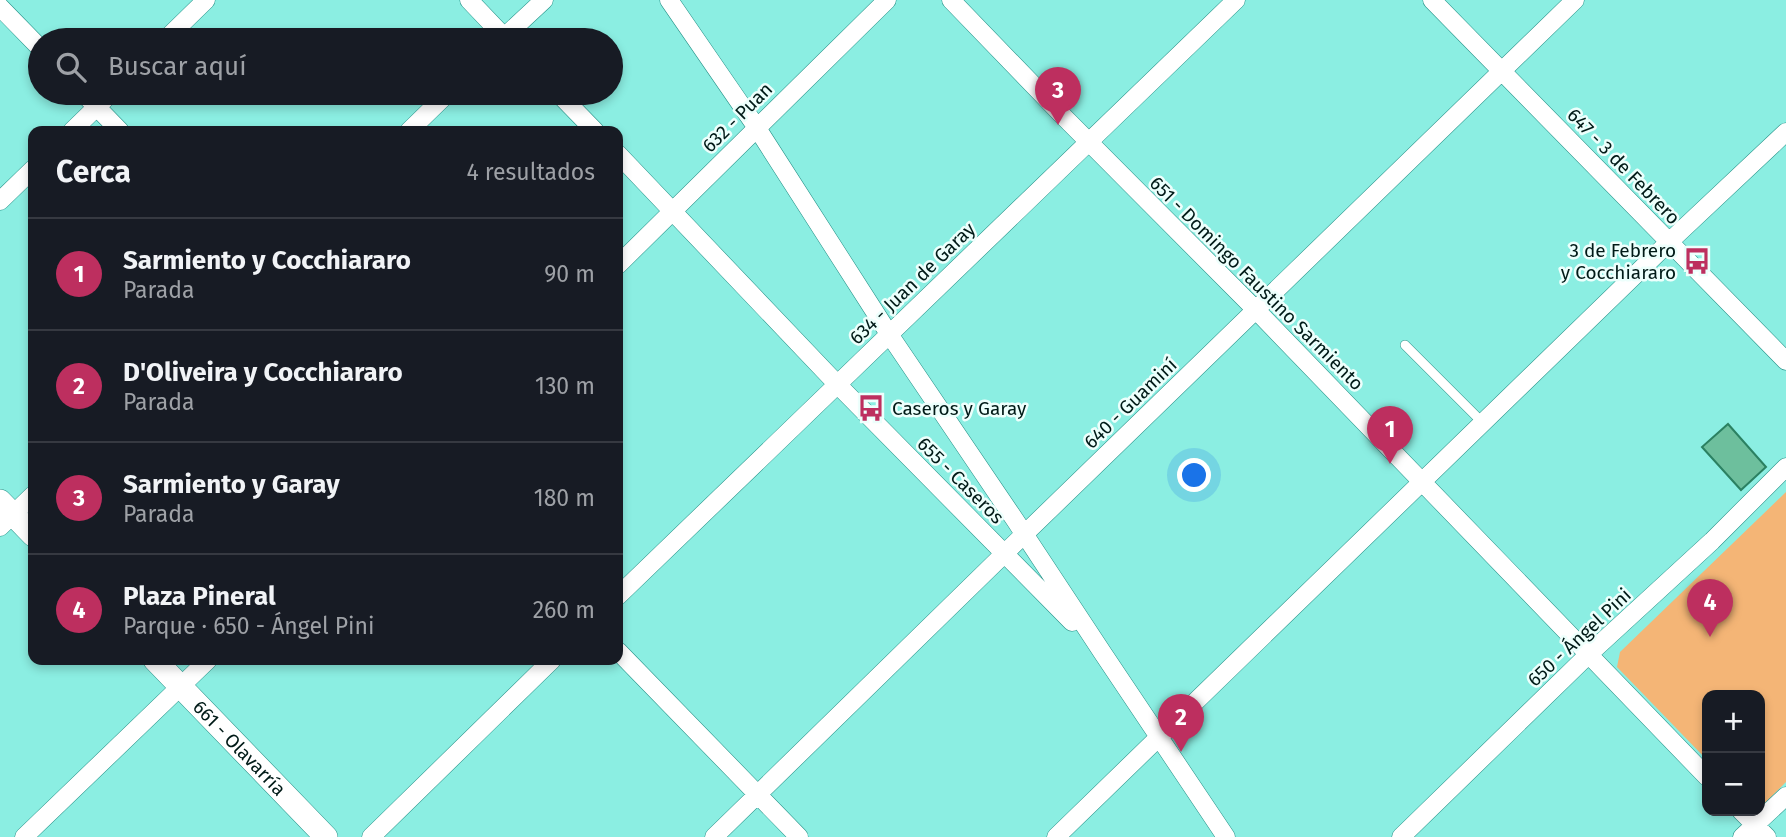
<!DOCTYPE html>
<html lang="es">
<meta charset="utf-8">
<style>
:root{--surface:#171b24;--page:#242831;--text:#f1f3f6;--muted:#9ea1a6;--line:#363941;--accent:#bd2f5f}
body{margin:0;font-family:"Fira Sans",sans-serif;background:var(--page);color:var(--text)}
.controls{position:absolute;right:21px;bottom:21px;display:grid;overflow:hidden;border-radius:14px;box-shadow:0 4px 10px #0003}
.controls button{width:63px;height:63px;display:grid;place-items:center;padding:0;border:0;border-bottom:2px solid var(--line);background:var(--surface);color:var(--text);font:35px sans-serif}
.you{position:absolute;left:1195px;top:476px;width:24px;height:24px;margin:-18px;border:5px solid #fff;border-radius:50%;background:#1a73e8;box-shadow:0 0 0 10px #1a73e833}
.badge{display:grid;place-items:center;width:46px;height:46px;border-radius:50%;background:var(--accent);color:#fff;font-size:23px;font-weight:700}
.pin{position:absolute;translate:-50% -58px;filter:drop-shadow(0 2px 4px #0008)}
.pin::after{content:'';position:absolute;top:37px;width:24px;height:21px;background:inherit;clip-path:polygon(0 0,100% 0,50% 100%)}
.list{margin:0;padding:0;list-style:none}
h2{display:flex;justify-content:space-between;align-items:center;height:91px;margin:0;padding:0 28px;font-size:30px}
h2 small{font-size:23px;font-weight:400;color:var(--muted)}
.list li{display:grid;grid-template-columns:46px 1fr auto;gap:21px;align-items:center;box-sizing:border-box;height:112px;padding:0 28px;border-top:2px solid var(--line)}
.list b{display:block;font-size:26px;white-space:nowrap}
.list p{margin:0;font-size:23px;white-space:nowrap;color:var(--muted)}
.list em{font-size:23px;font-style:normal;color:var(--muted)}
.icon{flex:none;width:38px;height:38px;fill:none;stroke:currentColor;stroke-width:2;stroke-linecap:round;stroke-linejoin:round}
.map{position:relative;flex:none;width:1786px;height:837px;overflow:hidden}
.search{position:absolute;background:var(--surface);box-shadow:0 4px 10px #0003;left:28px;top:28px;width:595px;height:77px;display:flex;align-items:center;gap:18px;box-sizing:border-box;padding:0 24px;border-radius:38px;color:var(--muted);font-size:26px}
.panel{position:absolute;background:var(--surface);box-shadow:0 4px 10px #0003;left:28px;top:126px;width:595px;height:539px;border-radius:14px}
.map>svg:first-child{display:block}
.green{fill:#f4b576}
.building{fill:#6dbf9d;stroke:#2b8162;stroke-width:2}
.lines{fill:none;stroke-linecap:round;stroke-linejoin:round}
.lane-casing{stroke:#249187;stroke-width:10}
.street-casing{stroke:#249187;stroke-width:19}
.secondary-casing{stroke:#249187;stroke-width:24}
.lane{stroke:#fff;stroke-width:9}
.street{stroke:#fff;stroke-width:18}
.secondary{stroke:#fff;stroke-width:23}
.labels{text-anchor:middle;stroke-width:5;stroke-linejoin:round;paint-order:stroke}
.street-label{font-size:19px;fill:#001a17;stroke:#edfffc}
.poi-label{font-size:19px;fill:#001a17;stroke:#edfffc;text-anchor:end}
</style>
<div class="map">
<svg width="1786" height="837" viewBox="0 0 1786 837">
<rect width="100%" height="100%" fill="#8beee2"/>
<path class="green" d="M1786,492V782L1763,805H1760V695H1707V760L1617,667L1620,652Z"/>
<path class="building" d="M1728,424L1766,467L1741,490L1702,447Z"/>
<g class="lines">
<defs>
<path id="lane" d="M1405,345L1483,423"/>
<path id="street" d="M469,0L507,40
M669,0L757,128L889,334L1015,520L1102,652L1226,837
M951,0L1065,118L1256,310L1707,777
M1432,0L1786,361
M0,7L40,48
M165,40L206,0
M501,40L544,0
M83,93L120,131
M558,93L595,131
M72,131L111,93
M409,131L448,93
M618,154L837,384L1072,622
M0,201L33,169
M618,265L887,0
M0,527L33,495
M618,596L1236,0
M618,651L799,837
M1741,811L1767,837
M24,837L208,660
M371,837L552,660
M714,837L1005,553L1575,0
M1056,837L1668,243L1786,132
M1401,837L1589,654L1712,541L1786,467
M1742,837L1786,796"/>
<g id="secondary">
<path d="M0,501L33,535"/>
<path id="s1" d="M155,660L326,837"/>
</g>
</defs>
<use href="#lane" class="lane-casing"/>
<use href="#street" class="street-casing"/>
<use href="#secondary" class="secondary-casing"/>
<use href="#lane" class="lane"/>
<use href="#street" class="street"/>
<use href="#secondary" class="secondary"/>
</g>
<defs>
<symbol id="bus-bare" viewBox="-9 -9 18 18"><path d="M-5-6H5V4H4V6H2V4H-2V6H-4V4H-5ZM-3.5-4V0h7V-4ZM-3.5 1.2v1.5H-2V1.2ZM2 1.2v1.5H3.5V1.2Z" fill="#bd2f5f" stroke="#edfffc" stroke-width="2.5" paint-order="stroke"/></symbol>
</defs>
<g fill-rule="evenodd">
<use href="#bus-bare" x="1678" y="242" width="38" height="38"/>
<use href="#bus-bare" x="852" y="389" width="38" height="38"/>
</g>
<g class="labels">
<g class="street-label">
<text transform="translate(737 117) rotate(-45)" y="7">632 - Puan</text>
<text transform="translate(1624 166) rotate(46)" y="7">647 - 3 de Febrero</text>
<text transform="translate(912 283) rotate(-44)" y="7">634 - Juan de Garay</text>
<text transform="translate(1257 283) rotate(45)" y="7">651 - Domingo Faustino Sarmiento</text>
<text transform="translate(1130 403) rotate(-44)" y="7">640 - Guaminí</text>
<text transform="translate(961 480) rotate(45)" y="7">655 - Caseros</text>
<text transform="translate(1579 637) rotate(-43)" y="7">650 - Ángel Pini</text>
<text dy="7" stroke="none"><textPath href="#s1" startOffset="122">661 - Olavarría</textPath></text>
</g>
<g class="poi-label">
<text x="1676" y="257">3 de Febrero<tspan x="1676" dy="22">y Cocchiararo</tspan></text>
<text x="892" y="415" text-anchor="start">Caseros y Garay</text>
</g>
</g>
</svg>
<div class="controls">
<button>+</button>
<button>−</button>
</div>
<div class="you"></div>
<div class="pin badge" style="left:1390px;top:464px">1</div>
<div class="pin badge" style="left:1181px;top:752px">2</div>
<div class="pin badge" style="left:1058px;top:125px">3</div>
<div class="pin badge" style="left:1710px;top:637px">4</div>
<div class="search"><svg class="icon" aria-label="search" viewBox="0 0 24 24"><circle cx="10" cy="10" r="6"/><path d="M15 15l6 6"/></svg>Buscar aquí</div>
<section class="panel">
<h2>Cerca<small>4 resultados</small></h2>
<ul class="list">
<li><span class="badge">1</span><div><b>Sarmiento y Cocchiararo</b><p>Parada</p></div><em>90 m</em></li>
<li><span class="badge">2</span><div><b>D'Oliveira y Cocchiararo</b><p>Parada</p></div><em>130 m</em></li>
<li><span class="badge">3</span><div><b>Sarmiento y Garay</b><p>Parada</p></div><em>180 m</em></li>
<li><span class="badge">4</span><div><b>Plaza Pineral</b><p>Parque · 650 - Ángel Pini</p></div><em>260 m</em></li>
</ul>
</section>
</div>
